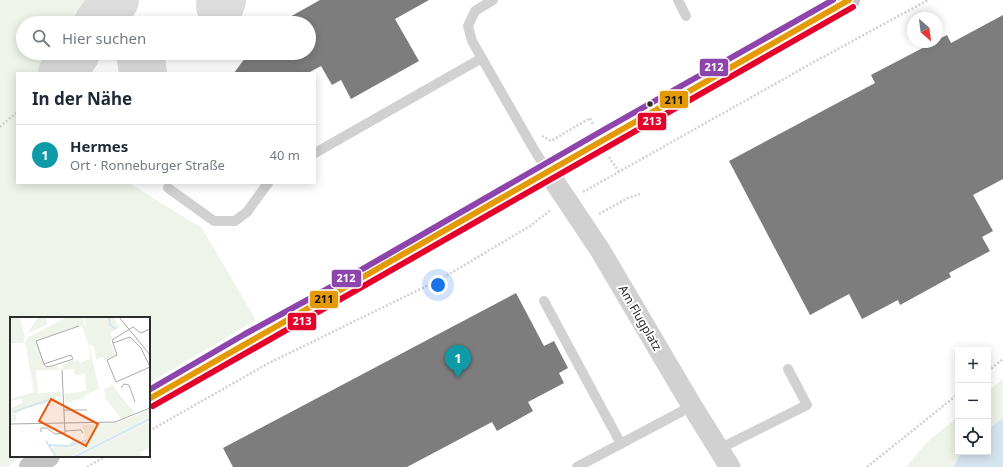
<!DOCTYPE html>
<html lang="de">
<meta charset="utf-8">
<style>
:root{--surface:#fff;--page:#f6f6f7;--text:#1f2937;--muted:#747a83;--line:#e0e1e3;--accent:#b45309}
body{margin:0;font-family:"Noto Sans",sans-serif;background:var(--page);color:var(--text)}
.controls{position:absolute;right:12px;bottom:12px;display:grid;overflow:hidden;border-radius:0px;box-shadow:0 2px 10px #0003}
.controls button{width:36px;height:36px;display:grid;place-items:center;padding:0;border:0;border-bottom:1px solid var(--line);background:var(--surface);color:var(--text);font:20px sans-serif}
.compass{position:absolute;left:907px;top:12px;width:36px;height:36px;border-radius:50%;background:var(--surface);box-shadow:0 2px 10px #0003;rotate:152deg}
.you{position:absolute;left:438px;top:285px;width:14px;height:14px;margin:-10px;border:3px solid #fff;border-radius:50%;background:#1a73e8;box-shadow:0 0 0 6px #1a73e833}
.badge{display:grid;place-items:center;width:26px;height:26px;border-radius:50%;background:var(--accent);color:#fff;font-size:13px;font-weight:700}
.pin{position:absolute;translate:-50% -33px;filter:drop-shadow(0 1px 2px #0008)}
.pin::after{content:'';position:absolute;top:21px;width:14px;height:12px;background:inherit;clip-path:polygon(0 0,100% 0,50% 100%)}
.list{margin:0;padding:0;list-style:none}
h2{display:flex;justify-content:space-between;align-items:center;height:52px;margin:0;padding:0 16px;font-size:17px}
h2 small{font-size:13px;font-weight:400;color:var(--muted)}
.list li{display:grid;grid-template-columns:26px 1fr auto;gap:12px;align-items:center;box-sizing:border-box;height:60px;padding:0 16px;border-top:1px solid var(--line)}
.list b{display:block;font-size:15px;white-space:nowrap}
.list p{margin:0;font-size:13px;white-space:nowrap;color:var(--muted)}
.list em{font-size:13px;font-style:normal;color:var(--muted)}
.icon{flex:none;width:22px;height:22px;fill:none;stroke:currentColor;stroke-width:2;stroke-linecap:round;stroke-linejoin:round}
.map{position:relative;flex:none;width:1003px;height:467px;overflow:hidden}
.search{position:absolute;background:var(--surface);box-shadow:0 2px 10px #0003;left:16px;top:16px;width:300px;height:44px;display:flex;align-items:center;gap:10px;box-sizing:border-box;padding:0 14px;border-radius:22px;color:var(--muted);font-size:15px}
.panel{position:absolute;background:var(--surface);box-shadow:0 2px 10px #0003;left:16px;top:72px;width:300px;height:112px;border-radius:0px}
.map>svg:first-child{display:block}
.green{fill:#eff4ea}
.water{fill:#d6e6f1}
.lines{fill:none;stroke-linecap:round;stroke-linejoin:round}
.taxiway{stroke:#dcdcdc;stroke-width:48}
.building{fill:#7d7d7d}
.path{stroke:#d1d1d1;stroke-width:2.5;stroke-dasharray:2 2;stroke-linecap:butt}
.lane{stroke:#d1d1d1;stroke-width:10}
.street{stroke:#d1d1d1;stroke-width:21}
.primary{stroke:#c4c4c4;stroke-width:22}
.bus-1-casing{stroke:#fff;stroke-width:9}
.bus-2-casing{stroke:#fff;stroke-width:9}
.bus-3-casing{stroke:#fff;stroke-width:9}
.bus-1{stroke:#e39a04;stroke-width:6}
.bus-2{stroke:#e4002b;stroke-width:6}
.bus-3{stroke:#8e44ad;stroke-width:6}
.bus-dot{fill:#2c2c2c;stroke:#fff;stroke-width:1.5}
.labels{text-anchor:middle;stroke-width:4;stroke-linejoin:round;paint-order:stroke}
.street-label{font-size:12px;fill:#2c2c2c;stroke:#fff}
.inset-river{fill:none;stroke:#d6e6f1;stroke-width:2}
.inset-road{fill:none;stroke:#ababab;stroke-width:1}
.view{fill:#e8590c;fill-opacity:0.15;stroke:#e8590c;stroke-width:2}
.inset-edge{fill:none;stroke:#2c2c2c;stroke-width:2}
.line-badge{stroke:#fff;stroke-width:1.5}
.badge-label{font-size:11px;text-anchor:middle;font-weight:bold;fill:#fff}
.pale-badge-label{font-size:11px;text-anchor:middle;font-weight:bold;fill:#111}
</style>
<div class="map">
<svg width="1003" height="467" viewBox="0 0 1003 467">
<rect width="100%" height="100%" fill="#fff"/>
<path class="green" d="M0,0H102L85,23H23V53H63L48,73H17V183H129L202,228L256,320L149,383V318H11V456H24L6,467H0Z
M1003,379V418L988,429V391Z
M958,417V452H962L960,454L954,467H906L926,443Z"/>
<path class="water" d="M1003,418V467H954L960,454L962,452H988V429Z"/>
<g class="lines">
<path class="taxiway" d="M220,6L222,0
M98,23L115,0
M140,53L143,73
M62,73L76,53"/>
</g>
<path class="building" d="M320,0H429L395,19L419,61L351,99L341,80L332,85L321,66L308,73H234L245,58L254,53H309V23H279Z
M1003,15V179L973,195L993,231L982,237L990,251L949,273L951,277L900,305L898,300L862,319L849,294L810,315L729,161L875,83L871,75L934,42H937V40L947,35L951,43Z
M516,293L544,346L554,341L568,368L559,373L564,383L528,402L533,411L497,431L492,422L407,467H233L223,448Z"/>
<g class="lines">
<path class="path" d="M0,127L17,112
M542,136L551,141L590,118L593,124
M609,157L619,172
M583,192L814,62L928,0
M599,214L628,198L640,194
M988,371L1003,359
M149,431L269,363L441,279L530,226L551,210
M87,467L106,456
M867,467L958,394"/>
<path class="lane" d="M493,0L475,11L468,26L472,41L532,146L548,172
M678,0L686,16
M315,153L482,58
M168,188L214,221H235L247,212L268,183
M544,301L621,444
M719,449L807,405L788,369
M577,467L692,406"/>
<path class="street" d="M548,172L600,250L692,406L730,467"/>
<path class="primary" d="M149,399L249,341L344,289L611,135L849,0
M30,467L49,456"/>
<defs>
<path id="bus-1" d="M149,399L849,0"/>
<path id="bus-2" d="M153,406L853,7"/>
<path id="bus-3" d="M149,390L245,334L340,282L607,128L833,0"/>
</defs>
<use href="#bus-1" class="bus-1-casing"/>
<use href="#bus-2" class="bus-2-casing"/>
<use href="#bus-3" class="bus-3-casing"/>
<use href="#bus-1" class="bus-1"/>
<use href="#bus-2" class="bus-2"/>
<use href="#bus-3" class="bus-3"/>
</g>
<circle class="bus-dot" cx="650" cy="104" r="3.5"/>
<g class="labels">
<g class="street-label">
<text transform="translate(640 318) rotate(60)" y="4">Am Flugplatz</text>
</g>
</g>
<g transform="translate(10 317)">
<rect width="140" height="140" fill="#fff"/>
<path d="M0,0H10L15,20L13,26H0ZM28,0H36L38,7L17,17ZM57,0H73L78,22L74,0H103L110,10L101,15L102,22L100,23L106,38L95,43L93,40L86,43L84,30L79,27L89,72L75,78L74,81L55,86L54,77L76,74L75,57L64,58V52L53,53L52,48L65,42L64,44L69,43L70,46L80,42L79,30L72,9L27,23L35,51L47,49L50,53H26L28,76L51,75L52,80H46L47,84L44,85L14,91L6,97V104L0,105V98L4,96L0,97V92L13,85L11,82L0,84V82L24,75L15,25L18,20ZM103,68L113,82L125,96L111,102L96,82L94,72ZM140,92V101L60,140H47L42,133L44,129H58L59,132L77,123L72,108L110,105ZM140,104V131L130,135L132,140H67Z" fill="#eff4ea"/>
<path class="inset-river" d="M99,0L100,8L106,12M3,95L38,83M36,124L46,140M39,128L60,129L66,123M60,129L77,123M64,140L140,102"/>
<path class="inset-road" d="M109,0L140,38M140,12L131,16L123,10L102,23L107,38L97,43L106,65L140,50M103,26L120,20L131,31L140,50M61,38L63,42L42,49L36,50L34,47ZM34,47L26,24L69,9M111,71L114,67L119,68L125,85M54,93H77M0,107L105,105L140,91M55,114L71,113L73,116M31,115V111H37L45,117L55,116L52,53"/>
<path class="view" d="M41,82L88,107L76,129L29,104Z"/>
<rect width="140" height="140" class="inset-edge"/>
</g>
<g class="line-badge">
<rect x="699" y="58" width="30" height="19" rx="4" fill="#8e44ad"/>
<rect x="659" y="90" width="30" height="19" rx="4" fill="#e39a04"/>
<rect x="637" y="112" width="30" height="19" rx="4" fill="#e4002b"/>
<rect x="331" y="269" width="31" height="19" rx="4" fill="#8e44ad"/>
<rect x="309" y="290" width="30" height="19" rx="4" fill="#e39a04"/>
<rect x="287" y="312" width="30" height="19" rx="4" fill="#e4002b"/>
</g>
<g class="badge-label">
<text x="714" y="71">212</text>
<text x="652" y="125">213</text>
<text x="346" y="282">212</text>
<text x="302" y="325">213</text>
</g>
<g class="pale-badge-label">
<text x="674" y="104">211</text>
<text x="324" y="303">211</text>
</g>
</svg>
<div class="controls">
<button>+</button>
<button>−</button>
<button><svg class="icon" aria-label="locate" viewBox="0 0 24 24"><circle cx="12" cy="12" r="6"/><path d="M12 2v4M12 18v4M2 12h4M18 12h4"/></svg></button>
</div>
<svg class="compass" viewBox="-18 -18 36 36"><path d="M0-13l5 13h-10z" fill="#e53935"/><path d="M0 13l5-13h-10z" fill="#747a83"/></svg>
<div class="you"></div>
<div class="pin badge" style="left:458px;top:378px;background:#0f9aa8">1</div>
<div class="search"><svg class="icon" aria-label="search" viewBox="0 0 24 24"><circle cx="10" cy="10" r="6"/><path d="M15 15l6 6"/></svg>Hier suchen</div>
<section class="panel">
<h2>In der Nähe<small></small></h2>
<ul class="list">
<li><span class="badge" style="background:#0f9aa8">1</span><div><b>Hermes</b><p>Ort · Ronneburger Straße</p></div><em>40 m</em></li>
</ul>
</section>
</div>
